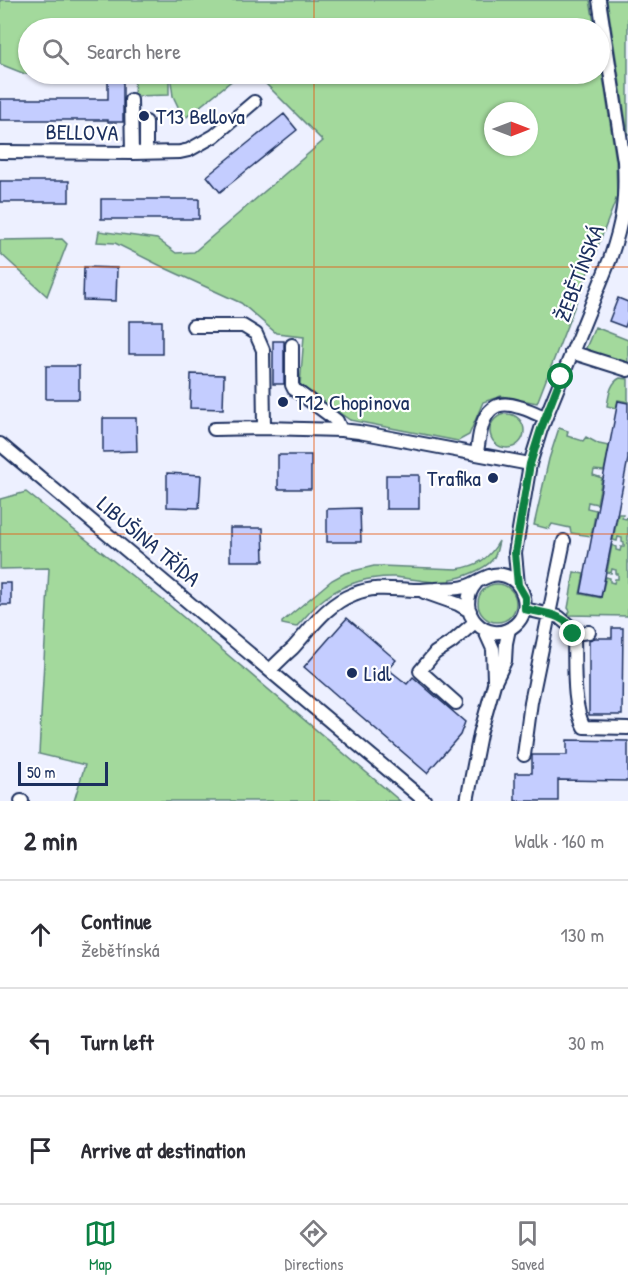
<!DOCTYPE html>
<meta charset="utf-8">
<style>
:root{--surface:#fff;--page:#f2f2f3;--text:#2b2b33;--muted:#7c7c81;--line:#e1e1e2;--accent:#0b8043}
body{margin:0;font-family:"Patrick Hand",sans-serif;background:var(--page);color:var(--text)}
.compass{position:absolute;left:484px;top:102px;width:54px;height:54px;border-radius:50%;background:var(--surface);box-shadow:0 2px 4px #0004;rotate:90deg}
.scale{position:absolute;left:18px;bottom:15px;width:90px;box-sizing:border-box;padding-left:6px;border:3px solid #1b2f5e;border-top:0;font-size:16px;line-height:21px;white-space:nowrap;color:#1b2f5e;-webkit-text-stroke:4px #fff;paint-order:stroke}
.stop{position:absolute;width:18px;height:18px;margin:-14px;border:4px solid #0b8043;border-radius:50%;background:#fff}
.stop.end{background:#0b8043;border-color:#fff;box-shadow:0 2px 6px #0008}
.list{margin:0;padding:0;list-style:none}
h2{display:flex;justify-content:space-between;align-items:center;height:78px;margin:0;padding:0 24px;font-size:26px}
h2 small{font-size:20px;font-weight:400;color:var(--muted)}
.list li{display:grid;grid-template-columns:39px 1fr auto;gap:18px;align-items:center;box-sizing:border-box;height:108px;padding:0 24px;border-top:2px solid var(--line)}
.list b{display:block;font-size:22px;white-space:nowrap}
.list p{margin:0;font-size:20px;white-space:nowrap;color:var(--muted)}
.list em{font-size:20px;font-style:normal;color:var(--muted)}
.icon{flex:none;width:33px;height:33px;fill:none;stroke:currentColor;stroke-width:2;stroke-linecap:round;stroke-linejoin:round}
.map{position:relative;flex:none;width:628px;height:801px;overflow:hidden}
.search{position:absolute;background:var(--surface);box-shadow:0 2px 4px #0004;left:18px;right:18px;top:18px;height:66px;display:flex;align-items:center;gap:15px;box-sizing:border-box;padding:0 21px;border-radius:33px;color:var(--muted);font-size:22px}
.sheet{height:402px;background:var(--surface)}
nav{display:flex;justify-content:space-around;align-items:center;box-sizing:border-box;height:84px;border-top:2px solid var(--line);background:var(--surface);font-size:16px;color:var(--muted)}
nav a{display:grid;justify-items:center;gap:3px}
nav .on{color:var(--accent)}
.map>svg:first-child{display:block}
.green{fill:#a3d99c;stroke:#5f847d;stroke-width:1.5;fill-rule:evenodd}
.building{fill:#c4cdff;stroke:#1b2f5e;stroke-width:1.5}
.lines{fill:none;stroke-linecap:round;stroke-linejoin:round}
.minor-casing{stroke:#1b2f5e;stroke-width:16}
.minor{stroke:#fff;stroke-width:12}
.route{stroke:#0b8043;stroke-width:8}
.grid{fill:none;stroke:#e8590c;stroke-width:1.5;stroke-opacity:0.55}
.poi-dot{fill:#1b2f5e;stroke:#fff;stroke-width:2}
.labels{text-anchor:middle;stroke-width:4.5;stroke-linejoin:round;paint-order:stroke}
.poi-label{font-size:22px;fill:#1b2f5e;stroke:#fff;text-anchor:start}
.street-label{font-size:22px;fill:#1b2f5e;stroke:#fff}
</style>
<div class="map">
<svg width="628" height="801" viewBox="0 0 628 801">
<rect width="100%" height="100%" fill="#edf0ff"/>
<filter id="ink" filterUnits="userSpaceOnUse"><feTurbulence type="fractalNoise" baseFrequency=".0167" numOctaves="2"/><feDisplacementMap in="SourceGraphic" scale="12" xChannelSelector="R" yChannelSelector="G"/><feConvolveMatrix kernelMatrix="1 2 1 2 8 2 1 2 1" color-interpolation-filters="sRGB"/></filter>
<g filter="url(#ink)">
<path class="green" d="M0,0H590L595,28H28V74H91V76L25,74L0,64Z
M607,0H628V135Z
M600,58L616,161L617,197L537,403L501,396L483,402L469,435L458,441L350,420L300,386L304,336L276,333L241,303L167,269L115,243L97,242L99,231L157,239L176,253L194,252L323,141L256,74H600ZM493,111H529V147H493Z
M135,74H169V95L134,96Z
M170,74H240L184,119L173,96Z
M62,239L67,244L47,296L0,253V240Z
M595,327L628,340V363L588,351L586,348Z
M620,378L628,379V402L618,400L616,408L607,406C609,395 610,383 620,378Z
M490 431a17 17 0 1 1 34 0a17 17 0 1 1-34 0Z
M559,428L568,431L567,436L583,441L586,437L599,444L609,446L604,471L594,470L593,475L602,478L597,504L588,502L587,508L596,510L591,536L571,533L570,528L552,524L549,529L534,525L549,459Z
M26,492L169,605L400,801H74L85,765L39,754L49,568L0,569V499Z
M618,514H623L622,518L626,519L628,515V616L568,615L570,611L568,608L569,603L574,572L584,574L580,594L601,598L606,577L610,578V582L614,583L615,579H618V574H616V570L612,569L611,573L607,572L612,545L616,547V550L620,551L621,547H624V543L622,542V538L618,537L617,541L613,540Z
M499,541C497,548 497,555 492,560C485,569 462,578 451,579L450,583C431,583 414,579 395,577C371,576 345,583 325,598C314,606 305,618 296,627L282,624V622L332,580L345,573L374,566H381L457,569C477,566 489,559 499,541Z
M478 603a19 19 0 1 1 38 0a19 19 0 1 1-38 0Z"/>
<path class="building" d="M108,74H123V122H108V120H0V99H108Z
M284,114L297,130L220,192L207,176Z
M0,181H69V202H0Z
M101,199H199V219H101Z
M84,267L117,268L116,301L83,300Z
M618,298L628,302V319L625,327L609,321Z
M129,321H162V354H129Z
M273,341H284V384H273Z
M46,366H79V399H46Z
M191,374L224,375L223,409L190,408Z
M618,401L628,403V459L601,597L581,593Z
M103,418H136L137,451L103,452Z
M278,455H311V489H278Z
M167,473L201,475L199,508L167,507Z
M386,475H419V509H386Z
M360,508L361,542H327V509Z
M230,528H263L264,561H230Z
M0,583H11V605H0Z
M347,618L396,660L388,669L407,684L413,677L465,722L460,735L427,773L304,667Z
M612,628H623L622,715H589V640L595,638H612Z
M567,740L628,741V781L558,780V801H515V773H532V755H567Z"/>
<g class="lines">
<defs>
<path id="minor" d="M131,100L132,153
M146,122V153
M0,152L132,153L180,152L189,150L214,136L254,102
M193,326H243L256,334L263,350L264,428L341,430L359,432L530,464
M292,345V385L294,389L332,417L337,421L341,430
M571,352L628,370
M214,429L264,428
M0,444L425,801
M477,453C480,428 484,395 519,407C528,409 536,414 545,417
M518,585L515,553L530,464L541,429L610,259C623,221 626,200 624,161L599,0
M424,592L458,604L470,611
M525,609L559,617L573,629L574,639C575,664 572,705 584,727L628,728
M484,629L493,649L494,680
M573,634L589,632
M270,670C277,663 285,655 293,648C312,627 327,604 354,594C376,585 395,590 417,590C424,590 430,589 436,589C443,588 451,589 459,588C475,587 485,572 502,575C524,579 533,610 515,625C488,648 452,611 476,583
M456,703L420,671L435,653L452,642L475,622
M524,755L531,702L564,541
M21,801H22
M467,801L480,734L494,684L505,661L506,643L509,629"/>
</defs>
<use href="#minor" class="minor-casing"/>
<use href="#minor" class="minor"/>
</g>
</g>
<g class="lines" filter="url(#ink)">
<path class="route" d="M561,377L541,429L530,464L515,553L518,585L525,597V609C541,613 570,614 573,634"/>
</g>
<path class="grid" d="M314,0V28M314,74V801M0,267H628M0,534H628"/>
<g class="poi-dot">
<circle cx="144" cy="116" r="6"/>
<circle cx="283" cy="402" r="6"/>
<circle cx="493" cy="478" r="6"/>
<circle cx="352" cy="673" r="6"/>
</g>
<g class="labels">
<g class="poi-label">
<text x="156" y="124">T13 Bellova</text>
<text x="295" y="410">T12 Chopinova</text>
<text x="481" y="486" text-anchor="end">Trafika</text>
<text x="364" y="681">Lidl</text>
</g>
<g class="street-label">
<text transform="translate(82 132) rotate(1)" y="8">BELLOVA</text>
<text transform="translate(579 273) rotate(-69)" y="8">ŽEBĚTÍNSKÁ</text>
<text transform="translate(149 541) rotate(40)" y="8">LIBUŠINA TŘÍDA</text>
</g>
</g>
</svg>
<svg class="compass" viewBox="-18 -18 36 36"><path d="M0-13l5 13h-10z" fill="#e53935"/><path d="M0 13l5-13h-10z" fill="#7c7c81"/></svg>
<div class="scale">50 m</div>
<div class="stop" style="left:561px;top:377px"></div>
<div class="stop end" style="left:573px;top:634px"></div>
<div class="search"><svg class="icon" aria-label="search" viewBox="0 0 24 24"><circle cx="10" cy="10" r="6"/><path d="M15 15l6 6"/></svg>Search here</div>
</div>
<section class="sheet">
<h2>2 min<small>Walk · 160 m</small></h2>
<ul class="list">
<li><svg class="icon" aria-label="ahead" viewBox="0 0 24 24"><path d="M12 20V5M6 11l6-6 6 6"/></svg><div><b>Continue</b><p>Žebětínská</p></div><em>130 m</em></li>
<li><svg class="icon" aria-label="left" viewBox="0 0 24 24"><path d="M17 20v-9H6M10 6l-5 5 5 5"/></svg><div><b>Turn left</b></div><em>30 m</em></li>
<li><svg class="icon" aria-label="arrive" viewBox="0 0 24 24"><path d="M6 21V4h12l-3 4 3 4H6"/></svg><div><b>Arrive at destination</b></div></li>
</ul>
</section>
<nav>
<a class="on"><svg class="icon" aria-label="map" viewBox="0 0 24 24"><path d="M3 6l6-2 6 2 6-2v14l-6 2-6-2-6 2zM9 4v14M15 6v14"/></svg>Map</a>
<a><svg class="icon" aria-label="directions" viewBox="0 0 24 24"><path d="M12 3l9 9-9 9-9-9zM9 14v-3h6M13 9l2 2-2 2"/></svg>Directions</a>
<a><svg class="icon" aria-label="saved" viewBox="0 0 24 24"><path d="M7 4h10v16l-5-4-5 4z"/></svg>Saved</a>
</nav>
